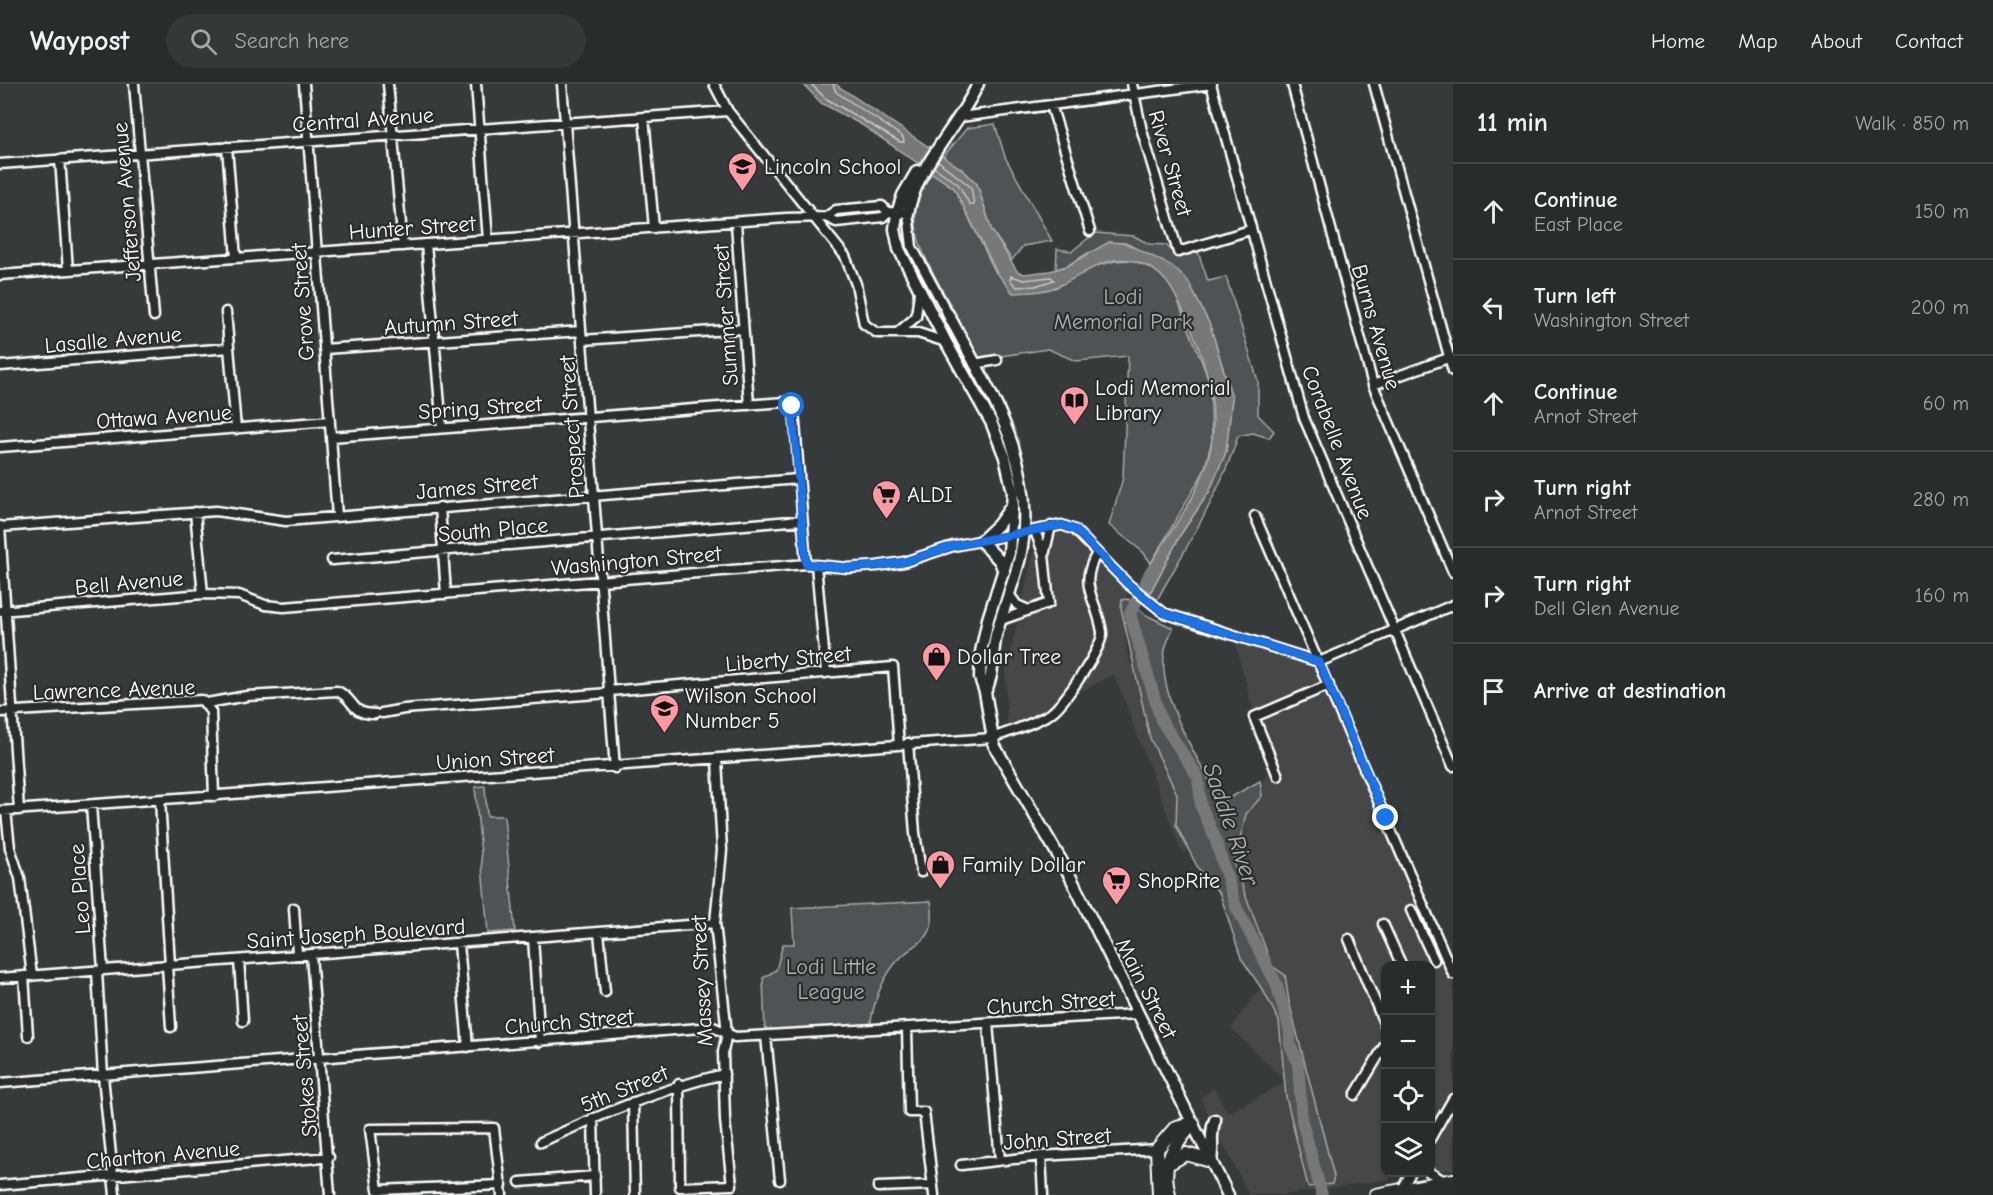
<!DOCTYPE html>
<meta charset="utf-8">
<style>
:root{--surface:#292c2c;--page:#353838;--text:#f1f3f6;--muted:#a5a7a9;--line:#454848}
body{margin:0;font-family:"Comic Neue",sans-serif;background:var(--page);color:var(--text)}
.controls{position:absolute;right:18px;bottom:18px;display:grid;overflow:hidden;border-radius:12px;box-shadow:0 2px 4px #0004}
.controls button{width:54px;height:54px;display:grid;place-items:center;padding:0;border:0;border-bottom:2px solid var(--line);background:var(--surface);color:var(--text);font:30px sans-serif}
.stop{position:absolute;width:18px;height:18px;margin:-14px;border:4px solid #1a73e8;border-radius:50%;background:#fff}
.stop.end{background:#1a73e8;border-color:#fff;box-shadow:0 2px 6px #0008}
.list{margin:0;padding:0;list-style:none}
h2{display:flex;justify-content:space-between;align-items:center;height:78px;margin:0;padding:0 24px;font-size:26px}
h2 small{font-size:20px;font-weight:400;color:var(--muted)}
.list li{display:grid;grid-template-columns:39px 1fr auto;gap:18px;align-items:center;box-sizing:border-box;height:96px;padding:0 24px;border-top:2px solid var(--line)}
.list b{display:block;font-size:22px;white-space:nowrap}
.list p{margin:0;font-size:20px;white-space:nowrap;color:var(--muted)}
.list em{font-size:20px;font-style:normal;color:var(--muted)}
.icon{flex:none;width:33px;height:33px;fill:none;stroke:currentColor;stroke-width:2;stroke-linecap:round;stroke-linejoin:round}
.map{position:relative;flex:none;width:1453px;height:1111px;overflow:hidden}
header{display:flex;align-items:center;gap:36px;box-sizing:border-box;height:84px;padding:0 30px;background:var(--surface);border-bottom:2px solid var(--line)}
header strong{font-size:28px}
nav{display:flex;gap:33px;margin-inline-start:auto;font-size:21px}
.search{width:420px;height:54px;background:var(--page);display:flex;align-items:center;gap:15px;box-sizing:border-box;padding:0 21px;border-radius:33px;color:var(--muted);font-size:22px}
main{display:flex}
aside{flex:1;background:var(--surface)}
.map>svg:first-child{display:block}
.built{fill:#444748}
.green{fill:#505354;stroke:#a8a9aa;stroke-width:1.5}
.water{fill:#767879;stroke:#adaeaf;stroke-width:1.5}
.lines{fill:none;stroke-linecap:round;stroke-linejoin:round}
.shore{stroke:#c8c9c9;stroke-width:1.5}
.river{stroke:#767879;stroke-width:12}
.minor-casing{stroke:#fff;stroke-width:13}
.major-casing{stroke:#fff;stroke-width:15}
.highway-casing{stroke:#fff;stroke-width:16}
.minor{stroke:#2a2d2e;stroke-width:8}
.major{stroke:#2a2d2e;stroke-width:10}
.highway{stroke:#2a2d2e;stroke-width:12}
.route{stroke:#1a73e8;stroke-width:8}
.labels{text-anchor:middle;stroke-width:4.5;stroke-linejoin:round;paint-order:stroke}
.street-label{font-size:22px;fill:#fff;stroke:#2a2d2e}
.poi-label{font-size:22px;fill:#fff;stroke:#2a2d2e;text-anchor:start}
.park-label{font-size:22px;fill:#b0b2b2;stroke:#2a2d2e}
.water-label{font-size:24px;font-style:italic;fill:#b4b5b5;stroke:#2a2d2e}
</style>
<header>
<strong>Waypost</strong>
<div class="search"><svg class="icon" aria-label="search" viewBox="0 0 24 24"><circle cx="10" cy="10" r="6"/><path d="M15 15l6 6"/></svg>Search here</div>
<nav><a>Home</a><a>Map</a><a>About</a><a>Contact</a></nav>
</header>
<main>
<div class="map">
<svg width="1453" height="1111" viewBox="0 0 1453 1111">
<rect width="100%" height="100%" fill="#373a3b"/>
<filter id="ink" filterUnits="userSpaceOnUse"><feTurbulence type="fractalNoise" baseFrequency=".0167" numOctaves="2"/><feDisplacementMap in="SourceGraphic" scale="12" xChannelSelector="R" yChannelSelector="G"/><feConvolveMatrix kernelMatrix="1 2 1 2 8 2 1 2 1" color-interpolation-filters="sRGB"/></filter>
<g filter="url(#ink)">
<path class="built" d="M1067,446L1130,504L1123,520L1127,570L1169,671L1241,726L1269,689L1234,553L1321,580L1453,885V1086L1431,1088L1430,882H1386V1088L1429,1089L1283,1111H1249L1200,1014L1214,1004L1228,1029L1286,998L1231,944L1266,896L1210,772L1181,766L1114,590L1042,628L1008,650L1005,591L1038,449Z"/>
<path class="green" d="M995,40L1005,73L1052,157L1023,162L1012,176L992,147L977,100L963,86L943,73L967,44Z
M932,89L954,104L996,189L1055,204L1092,183L1115,177L1132,176L1158,187L1172,202L1210,299L1212,356L1204,387L1151,479L1143,468L1109,441L1123,394L1128,272L1076,277L1048,265L980,275C968,253 956,231 944,209C922,169 899,132 932,89Z
M1095,149L1134,152L1149,160L1166,161L1176,171L1197,165L1208,197L1226,193L1258,297V331L1274,347L1269,354L1253,349L1238,352C1220,410 1186,463 1157,516L1150,509L1181,450L1209,408L1226,368L1232,314L1210,241L1187,197L1171,182L1125,159L1088,169L1067,182L1056,185L1057,165L1072,167Z
M1128,515L1146,531L1173,544C1170,552 1166,559 1165,566C1155,610 1201,681 1222,718L1260,697L1262,712L1246,730L1234,780L1272,882L1285,891L1289,918L1334,1092L1332,1100L1308,1103L1286,1013L1279,937L1264,908L1241,874L1220,810L1198,784L1176,741L1177,710L1150,654L1121,524L1122,516Z
M485,702L487,732H504L515,847L488,849L475,703Z
M931,817C938,864 914,854 894,881C880,899 873,921 870,943L765,948L763,894L776,886L783,860H794L792,824Z"/>
<path class="water" d="M803,0H835L963,86L977,100L992,147L1017,187L1024,190L1050,187L1067,182L1109,158L1125,159L1172,182L1188,197L1210,241L1232,314L1226,368L1209,408L1181,450L1150,509L1141,497C1160,460 1190,426 1204,387C1224,336 1208,281 1186,233C1174,207 1164,184 1133,177C1103,169 1079,196 1053,204C1040,209 1026,208 1013,209L997,189L954,104L862,41L821,19Z"/>
<g class="lines">
<path class="shore" d="M811,0L825,14L900,58H904L903,53L836,8L833,0
M934,83L958,100L970,121H974L971,103L938,77
M1011,192L1024,196L1051,193L1054,196L1035,202L1017,203L1010,196Z"/>
<path class="river" d="M1151,487L1130,530L1161,636L1198,693L1201,722L1215,754L1236,823L1276,899L1290,947V960L1298,979L1302,1037L1322,1111"/>
<defs>
<path id="minor" d="M134,0L154,232
M304,0L337,432
M388,0L403,162
M476,0L488,156
M562,0L615,684
M714,0L728,27L845,172L856,200L864,240L877,249H918L946,258
M1132,0L1142,47L1178,168L1250,146
M1211,0L1304,334L1453,682
M1292,0L1373,301L1453,488
M1374,0L1453,287
M1051,21L1090,147
M644,33L654,144
M960,33L1212,0
M227,63L236,174
M60,75L68,186
M0,80L728,27
M826,133L836,126L882,122L888,128L908,129L912,163L948,230
M736,139L749,321
M426,160L442,344
M0,191L786,134L826,133L836,138L883,133L888,128
M226,228L236,345
M897,249L916,233L919,208
M582,256L743,245
M324,265L581,247
M974,280L997,276
M0,282L229,264
M1373,301L1451,273
M331,353L785,318L794,326L806,480
M0,363L330,337
M440,423L446,510
M195,428L203,510
M1255,432L1453,890
M0,442L19,726
M0,443L216,427L286,437L798,395
M1044,471L1051,442
M332,476L802,436
M816,481L826,589
M1009,510L1017,521L1026,525
M0,527L203,510L239,511L265,521L284,523L806,480L848,484L877,482L904,478L953,462L1062,441L1075,446L1128,500L1164,529L1319,578L1453,521
M1001,536L1049,519L1044,471L1035,447
M609,607L893,583L899,661
M207,619L247,612L337,607C356,615 349,630 375,630
M0,628L202,616L211,628L214,712
M382,629L404,625L609,609
M908,659L915,749L921,788
M1278,692L1254,633L1329,601
M160,716L170,881
M91,721L103,886
M0,727L992,654C1011,647 1034,640 1051,629C1063,621 1104,562 1102,548C1097,514 1077,503 1097,469
M6,727L10,764L20,794L32,892
M294,824L297,870
M1411,826L1434,876
M1383,840L1402,882
M599,849L605,908
M533,854L540,958
M1349,855L1386,944
M459,860L468,963
M311,871L330,1111
M239,876L243,937
M167,881L171,943
M97,887L103,992L115,1111
M24,892L28,952
M0,894L715,839
M988,940L1000,1076
M907,944L909,1028H924L934,1111
M766,952L780,1096
M0,999L713,943L735,953L1138,930
M679,1000L680,1103L732,1101L725,1036L723,968L727,949L715,839L722,766L717,676
M1355,1011L1386,959
M633,1018L635,1111
M593,1034L595,1111
M1430,1055L1453,1015
M541,1058C600,1031 660,1005 724,990
M1041,1072L1043,1111
M961,1081L1041,1072L1157,1065
M1429,1088L1444,1097
M520,1098L595,1092
M0,1101L329,1073
M502,1101L378,1106L370,1045L494,1044L502,1111
M878,1103L933,1101
M1402,1106L1411,1088"/>
<path id="major" d="M917,87L903,111L897,129L895,145L899,165L946,258L991,338L1005,373L1013,408L1009,469L988,535L981,568L980,594L985,608L994,661L1069,790L1228,1111
M908,129C918,79 957,45 978,0
M948,230C989,307 1040,381 1020,473C1014,499 1003,525 996,551C991,571 995,590 985,608
M1004,488L1000,477L981,457L998,441L1013,420
M1211,1076C1214,1062 1209,1049 1215,1036"/>
<path id="highway" d="M1166,1081L1186,1070L1211,1077
M1159,1111L1157,1065L1176,1043L1193,1039
M1169,1111C1160,1077 1173,1065 1193,1039
M1376,1111L1453,1096
M1426,1111L1453,1107"/>
</defs>
<use href="#minor" class="minor-casing"/>
<use href="#major" class="major-casing"/>
<use href="#highway" class="highway-casing"/>
<use href="#minor" class="minor"/>
<use href="#major" class="major"/>
<use href="#highway" class="highway"/>
</g>
</g>
<g class="lines" filter="url(#ink)">
<path class="route" d="M792,322L806,480L848,484L877,482L904,478L953,462L1062,441L1076,446L1128,500L1164,529L1319,578L1386,734"/>
</g>
<defs>
<symbol id="school-pin" viewBox="-11 -11 22 30"><path d="M0 17L-7.5 6A9.5 9.5 0 1 1 7.5 6Z" fill="#ff9aa2" stroke="#2a2d2e"/><path d="M0-5L7-2L0 1L-7-2ZM-4 1L0 2.5L4 1V4Q0 6-4 4Z" fill="#111"/></symbol>
<symbol id="library-pin" viewBox="-11 -11 22 30"><path d="M0 17L-7.5 6A9.5 9.5 0 1 1 7.5 6Z" fill="#ff9aa2" stroke="#2a2d2e"/><path d="M-6-4Q-3-5.5-.7-3.5V5Q-3 3-6 4ZM6-4Q3-5.5 .7-3.5V5Q3 3 6 4Z" fill="#111"/></symbol>
<symbol id="supermarket-pin" viewBox="-11 -11 22 30"><path d="M0 17L-7.5 6A9.5 9.5 0 1 1 7.5 6Z" fill="#ff9aa2" stroke="#2a2d2e"/><path d="M-6-5.5h2.5l.6 2H6L4.5 2H-2.5L-4.4-4H-6ZM-1.5 3.2a1.3 1.3 0 1 0 .1 0ZM3 3.2a1.3 1.3 0 1 0 .1 0Z" fill="#111"/></symbol>
<symbol id="shop-pin" viewBox="-11 -11 22 30"><path d="M0 17L-7.5 6A9.5 9.5 0 1 1 7.5 6Z" fill="#ff9aa2" stroke="#2a2d2e"/><path d="M-5-2.5h2.3a2.7 3.5 0 0 1 5.4 0H5L5.5 6h-11ZM-1.5-2.5h3a1.5 2.3 0 0 0-3 0Z" fill="#111"/></symbol>
</defs>
<g fill-rule="evenodd">
<use href="#school-pin" x="726" y="66" width="33" height="45"/>
<use href="#library-pin" x="1058" y="300" width="33" height="45"/>
<use href="#supermarket-pin" x="870" y="394" width="33" height="45"/>
<use href="#shop-pin" x="920" y="556" width="33" height="45"/>
<use href="#school-pin" x="648" y="608" width="33" height="45"/>
<use href="#shop-pin" x="924" y="764" width="33" height="45"/>
<use href="#supermarket-pin" x="1100" y="780" width="33" height="45"/>
</g>
<g class="labels">
<g class="street-label">
<text transform="translate(363 35) rotate(-4)" y="8">Central Avenue</text>
<text transform="translate(1171 79) rotate(74)" y="8">River Street</text>
<text transform="translate(126 118) rotate(-95)" y="8">Jefferson Avenue</text>
<text transform="translate(412 143) rotate(-4)" y="8">Hunter Street</text>
<text transform="translate(302 218) rotate(-94)" y="8">Grove Street</text>
<text transform="translate(725 231) rotate(-94)" y="8">Summer Street</text>
<text transform="translate(451 238) rotate(-4)" y="8">Autumn Street</text>
<text transform="translate(1377 243) rotate(74)" y="8">Burns Avenue</text>
<text transform="translate(113 255) rotate(-5)" y="8">Lasalle Avenue</text>
<text transform="translate(480 323) rotate(-4)" y="8">Spring Street</text>
<text transform="translate(164 332) rotate(-4)" y="8">Ottawa Avenue</text>
<text transform="translate(571 343) rotate(-94)" y="8">Prospect Street</text>
<text transform="translate(1338 358) rotate(69)" y="8">Corabelle Avenue</text>
<text transform="translate(477 402) rotate(-5)" y="8">James Street</text>
<text transform="translate(493 445) rotate(-5)" y="8">South Place</text>
<text transform="translate(636 476) rotate(-5)" y="8">Washington Street</text>
<text transform="translate(129 498) rotate(-5)" y="8">Bell Avenue</text>
<text transform="translate(788 574) rotate(-5)" y="8">Liberty Street</text>
<text transform="translate(114 605) rotate(-2)" y="8">Lawrence Avenue</text>
<text transform="translate(495 674) rotate(-4)" y="8">Union Street</text>
<text transform="translate(79 805) rotate(-94)" y="8">Leo Place</text>
<text transform="translate(356 849) rotate(-4)" y="8">Saint Joseph Boulevard</text>
<text transform="translate(701 897) rotate(-93)" y="8">Massey Street</text>
<text transform="translate(1147 904) rotate(63)" y="8">Main Street</text>
<text transform="translate(1051 918) rotate(-4)" y="8">Church Street</text>
<text transform="translate(569 937) rotate(-5)" y="8">Church Street</text>
<text transform="translate(304 992) rotate(-95)" y="8">Stokes Street</text>
<text transform="translate(624 1004) rotate(-22)" y="8">5th Street</text>
<text transform="translate(1057 1054) rotate(-4)" y="8">John Street</text>
<text transform="translate(163 1070) rotate(-5)" y="8">Charlton Avenue</text>
</g>
<g class="poi-label">
<text x="764" y="90">Lincoln School</text>
<text x="1095" y="311">Lodi Memorial<tspan x="1095" dy="25">Library</tspan></text>
<text x="907" y="418">ALDI</text>
<text x="957" y="580">Dollar Tree</text>
<text x="685" y="619">Wilson School<tspan x="685" dy="25">Number 5</tspan></text>
<text x="962" y="788">Family Dollar</text>
<text x="1138" y="804">ShopRite</text>
</g>
<g class="park-label">
<text x="1123" y="220">Lodi<tspan x="1123" dy="25">Memorial Park</tspan></text>
<text x="831" y="890">Lodi Little<tspan x="831" dy="25">League</tspan></text>
</g>
<g class="water-label">
<text transform="translate(1231 740) rotate(71)" y="8">Saddle River</text>
</g>
</g>
</svg>
<div class="controls">
<button>+</button>
<button>−</button>
<button><svg class="icon" aria-label="locate" viewBox="0 0 24 24"><circle cx="12" cy="12" r="6"/><path d="M12 2v4M12 18v4M2 12h4M18 12h4"/></svg></button>
<button><svg class="icon" aria-label="layers" viewBox="0 0 24 24"><path d="M12 4l9 5-9 5-9-5zM3 14l9 5 9-5"/></svg></button>
</div>
<div class="stop" style="left:792px;top:322px"></div>
<div class="stop end" style="left:1386px;top:734px"></div>
</div>
<aside>
<h2>11 min<small>Walk · 850 m</small></h2>
<ul class="list">
<li><svg class="icon" aria-label="ahead" viewBox="0 0 24 24"><path d="M12 20V5M6 11l6-6 6 6"/></svg><div><b>Continue</b><p>East Place</p></div><em>150 m</em></li>
<li><svg class="icon" aria-label="left" viewBox="0 0 24 24"><path d="M17 20v-9H6M10 6l-5 5 5 5"/></svg><div><b>Turn left</b><p>Washington Street</p></div><em>200 m</em></li>
<li><svg class="icon" aria-label="ahead" viewBox="0 0 24 24"><path d="M12 20V5M6 11l6-6 6 6"/></svg><div><b>Continue</b><p>Arnot Street</p></div><em>60 m</em></li>
<li><svg class="icon" aria-label="right" viewBox="0 0 24 24"><path d="M7 20v-9h11M14 6l5 5-5 5"/></svg><div><b>Turn right</b><p>Arnot Street</p></div><em>280 m</em></li>
<li><svg class="icon" aria-label="right" viewBox="0 0 24 24"><path d="M7 20v-9h11M14 6l5 5-5 5"/></svg><div><b>Turn right</b><p>Dell Glen Avenue</p></div><em>160 m</em></li>
<li><svg class="icon" aria-label="arrive" viewBox="0 0 24 24"><path d="M6 21V4h12l-3 4 3 4H6"/></svg><div><b>Arrive at destination</b></div></li>
</ul>
</aside>
</main>
